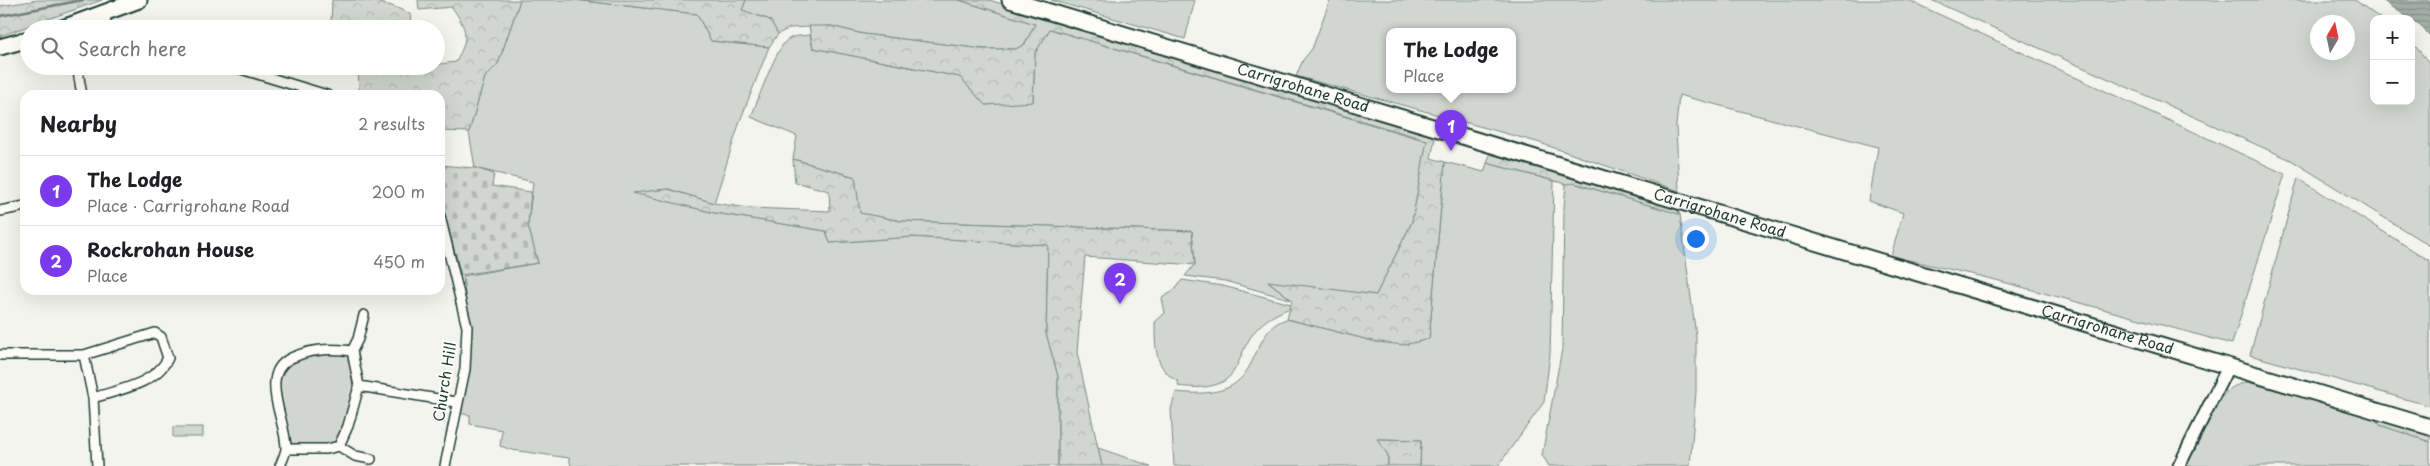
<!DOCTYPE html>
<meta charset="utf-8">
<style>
:root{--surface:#fff;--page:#f6f6f6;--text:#202124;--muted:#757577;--line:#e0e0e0;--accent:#7c3aed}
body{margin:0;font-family:"Playpen Sans",sans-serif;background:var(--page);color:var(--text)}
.controls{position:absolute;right:15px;top:15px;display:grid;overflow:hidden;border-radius:10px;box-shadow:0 5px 20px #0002}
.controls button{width:45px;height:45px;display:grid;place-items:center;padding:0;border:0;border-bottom:1px solid var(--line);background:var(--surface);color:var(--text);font:25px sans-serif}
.compass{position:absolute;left:2310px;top:15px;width:45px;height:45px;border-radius:50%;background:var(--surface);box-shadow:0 5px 20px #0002;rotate:9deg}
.you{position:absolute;left:1695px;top:238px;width:18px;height:18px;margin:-12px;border:4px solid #fff;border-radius:50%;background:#1a73e8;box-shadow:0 0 0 8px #1a73e833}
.badge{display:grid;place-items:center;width:32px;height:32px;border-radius:50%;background:var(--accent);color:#fff;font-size:16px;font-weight:700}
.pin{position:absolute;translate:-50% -41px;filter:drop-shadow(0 1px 2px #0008)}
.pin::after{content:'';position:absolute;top:26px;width:18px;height:15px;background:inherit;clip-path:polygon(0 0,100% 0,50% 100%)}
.popup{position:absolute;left:1386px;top:28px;width:130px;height:65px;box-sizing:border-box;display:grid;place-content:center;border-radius:10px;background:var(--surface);filter:drop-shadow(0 1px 4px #0005);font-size:16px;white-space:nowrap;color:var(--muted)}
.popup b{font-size:19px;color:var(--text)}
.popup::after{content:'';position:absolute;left:50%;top:100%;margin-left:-10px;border:10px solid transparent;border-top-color:var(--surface)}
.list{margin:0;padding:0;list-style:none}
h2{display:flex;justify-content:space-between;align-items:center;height:65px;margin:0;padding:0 20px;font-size:21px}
h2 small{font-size:16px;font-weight:400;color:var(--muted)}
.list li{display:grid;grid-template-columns:32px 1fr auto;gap:15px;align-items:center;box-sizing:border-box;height:70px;padding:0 20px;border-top:1px solid var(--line)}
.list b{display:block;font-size:19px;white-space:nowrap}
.list p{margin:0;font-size:16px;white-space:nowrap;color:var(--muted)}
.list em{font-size:16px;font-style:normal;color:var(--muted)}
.icon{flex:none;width:28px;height:28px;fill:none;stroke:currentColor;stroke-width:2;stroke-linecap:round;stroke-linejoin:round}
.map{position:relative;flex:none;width:2430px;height:466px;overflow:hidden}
.search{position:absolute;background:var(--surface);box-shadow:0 5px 20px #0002;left:20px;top:20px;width:425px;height:55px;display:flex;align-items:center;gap:12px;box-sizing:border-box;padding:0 18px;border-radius:28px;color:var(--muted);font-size:19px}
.panel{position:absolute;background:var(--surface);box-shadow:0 5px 20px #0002;left:20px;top:90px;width:425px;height:205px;border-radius:15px}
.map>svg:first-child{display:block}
.grass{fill:#d1d6d1;stroke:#788a82;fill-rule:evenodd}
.forest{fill:url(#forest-crowns);stroke:#788a82}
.cemetery{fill:url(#cemetery-stones);stroke:#788a82}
.water{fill:url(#water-rules);stroke:#6e8179}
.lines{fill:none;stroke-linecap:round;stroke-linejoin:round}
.stream{stroke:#6e8179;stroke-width:2.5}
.street-casing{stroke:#1f3d34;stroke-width:12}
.secondary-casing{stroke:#1f3d34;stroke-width:15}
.highway-casing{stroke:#1f3d34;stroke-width:19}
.street{stroke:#fdfcf7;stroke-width:9}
.secondary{stroke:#fdfcf7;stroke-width:11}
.highway{stroke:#fdfcf7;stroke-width:15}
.labels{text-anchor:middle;stroke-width:4;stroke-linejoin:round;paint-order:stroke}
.street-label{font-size:15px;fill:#1f3d34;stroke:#fdfcf7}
</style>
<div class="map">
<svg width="2430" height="466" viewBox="0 0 2430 466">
<defs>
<pattern id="forest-crowns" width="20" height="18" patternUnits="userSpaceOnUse" patternTransform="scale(1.25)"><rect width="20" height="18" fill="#d1d6d1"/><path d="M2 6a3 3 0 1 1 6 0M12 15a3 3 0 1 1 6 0" fill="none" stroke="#b3b9b4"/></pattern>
<pattern id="cemetery-stones" width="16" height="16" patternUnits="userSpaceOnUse" patternTransform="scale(1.25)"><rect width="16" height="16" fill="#d1d6d1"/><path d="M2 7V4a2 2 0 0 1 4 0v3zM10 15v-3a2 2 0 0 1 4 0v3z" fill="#b3b9b4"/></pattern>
<pattern id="water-rules" width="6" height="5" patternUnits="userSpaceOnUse" patternTransform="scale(1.25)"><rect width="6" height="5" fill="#a3aea7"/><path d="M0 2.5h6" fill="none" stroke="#848f89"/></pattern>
</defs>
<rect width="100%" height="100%" fill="#f4f4ef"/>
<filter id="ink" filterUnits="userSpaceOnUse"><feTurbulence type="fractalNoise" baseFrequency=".02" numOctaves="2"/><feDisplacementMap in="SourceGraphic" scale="10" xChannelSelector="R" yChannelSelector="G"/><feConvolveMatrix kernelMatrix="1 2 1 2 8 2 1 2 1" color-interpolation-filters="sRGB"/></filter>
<g filter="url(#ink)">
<path class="grass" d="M520,0H575L697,14L711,41L769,47L740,121L714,203L668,189L636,193L715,213L826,231L830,243L912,237L1048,245L1046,333L1058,376V466H571L569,458L512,450L500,446L502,430L470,424V415L457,413L458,402L465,392L469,330L463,276L538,263L528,225L533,182L475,168L469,132L485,77L498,64Z
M746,0H959L1035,24L1025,44L1016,49H983L863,34L831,26L790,28L778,34L770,20L742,10Z
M1051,0H1195L1185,39Z
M1330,0H1908L2285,174L2232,344L1992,279L1891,256L1903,213L1869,201L1878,147L1679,95L1676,126L1679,191L1537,142L1296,76L1303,60L1312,49ZM1390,32H1512V90H1390Z
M1931,0H2355L2381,19H2374V101H2411V41L2430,64V246L2291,160ZM2318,22H2348V52H2318Z
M1050,29L1427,141L1412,222L1376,295L1269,282L1292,300L1225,281L1185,276L1195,264L1192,231L901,221L859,213L855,177L793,159L797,136L751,117C758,100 774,54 785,42C791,35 802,36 810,35L813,48L960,77L985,105L1033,101L1035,53Z
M1445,162L1484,172L1487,163L1554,181L1550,355L1544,402L1498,466H1420L1421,440L1378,439L1388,455V466H1174L1171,409L1176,392C1195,394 1221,395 1237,382C1258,365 1258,326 1287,319L1377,342L1429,339Z
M2298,178L2430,261V406L2250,355Z
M1570,182L1680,214L1696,336V392L1690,466H1549L1542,455L1562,349L1564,207L1566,184Z
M1182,280L1223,286L1291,304L1290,308C1273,315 1260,322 1250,338C1241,351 1238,373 1224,381C1211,389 1192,388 1178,386L1179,382C1154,369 1155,347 1155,322L1165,313L1162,298L1173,291Z
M326,352L348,356L352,361L353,409L339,441L322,446H293L288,441L279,383C283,357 304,358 326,352Z
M2248,382L2374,418L2380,425L2430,442V466H2186C2196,446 2211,407 2226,392C2232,386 2240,384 2248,382Z
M173,427H203V437H173Z
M1098,448L1151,466H1102Z"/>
<path class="forest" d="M38,0H102L0,36V6Z
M332,0C362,0 387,0 411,15L409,29H350L331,24Z
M418,0H520L498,64L485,77L469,132L440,131V95H366L359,90L358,66H408L409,68L456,62C469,37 468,31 452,7L419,10Z
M575,0H746L742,10L770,20L778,34L769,47L711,41L697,14Z
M959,0H989L1436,134L1431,158L1445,162L1429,339L1404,345L1377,342L1287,319L1292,300L1268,281L1376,295L1412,222L1427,140L1050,29L1035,53L1033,102L985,105L960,77L813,48L809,26H831L863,34L983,49H1016L1025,44L1035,24Z
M1491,152L1677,205L1679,214L1574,183L1566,184L1487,163Z
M793,159L855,177L860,213L901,221L1192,231L1195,265L1085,257L1077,352L1102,466H1058V376L1046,333L1048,245L912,237L830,243L826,231L715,213L633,193L668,189L714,203L749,208L830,211L829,191L795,182Z
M2374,418L2430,435V442L2380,425Z
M1377,439L1421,440L1420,466H1388V455Z"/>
<path class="cemetery" d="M440,165L475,168L494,174L492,186L531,192L528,225L538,263L461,275L440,197Z"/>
<path class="water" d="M2382,0H2430V36L2422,27Z"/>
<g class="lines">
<path class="stream" d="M0,16L83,0"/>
<defs>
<path id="street" d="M105,29L106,13
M77,66L82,95
M231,66L327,95
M0,211L25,206
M440,216L467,327L465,369L445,466
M0,355H84L155,333L161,337L168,358C156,384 118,390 93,398
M84,355L93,398L97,466
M359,386L456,402
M339,446L355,456L371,459
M286,449H327L339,446L348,426L359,386L352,351L358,339L364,315
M280,466C282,461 286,453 286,448C286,418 255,370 296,356C316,348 332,349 352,351"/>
<path id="secondary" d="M2179,466L2228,367"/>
<g id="highway">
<path id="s1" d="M1010,0L2430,427"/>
<path d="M60,29L139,0"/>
<path d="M0,47L29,39"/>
</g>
</defs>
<use href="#street" class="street-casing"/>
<use href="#secondary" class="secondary-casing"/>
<use href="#highway" class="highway-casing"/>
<use href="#street" class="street"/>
<use href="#secondary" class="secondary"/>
<use href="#highway" class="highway"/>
</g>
</g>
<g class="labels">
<g class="street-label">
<text dy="5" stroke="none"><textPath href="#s1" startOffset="306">Carrigrohane Road</textPath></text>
<text dy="5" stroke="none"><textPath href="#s1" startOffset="741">Carrigrohane Road</textPath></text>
<text dy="5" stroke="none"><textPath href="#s1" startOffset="1146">Carrigrohane Road</textPath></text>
<text transform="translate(445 382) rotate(-81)" y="5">Church Hill</text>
</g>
</g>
</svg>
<div class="controls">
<button>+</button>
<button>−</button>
</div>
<svg class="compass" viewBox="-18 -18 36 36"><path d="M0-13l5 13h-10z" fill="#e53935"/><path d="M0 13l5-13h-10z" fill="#757577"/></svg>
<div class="you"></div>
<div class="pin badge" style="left:1451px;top:151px">1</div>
<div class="popup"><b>The Lodge</b>Place</div>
<div class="pin badge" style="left:1120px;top:304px">2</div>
<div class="search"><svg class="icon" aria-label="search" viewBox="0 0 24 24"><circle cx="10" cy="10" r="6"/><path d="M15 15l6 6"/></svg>Search here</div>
<section class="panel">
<h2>Nearby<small>2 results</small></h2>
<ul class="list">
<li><span class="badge">1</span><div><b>The Lodge</b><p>Place · Carrigrohane Road</p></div><em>200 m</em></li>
<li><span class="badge">2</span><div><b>Rockrohan House</b><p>Place</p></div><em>450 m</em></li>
</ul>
</section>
</div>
